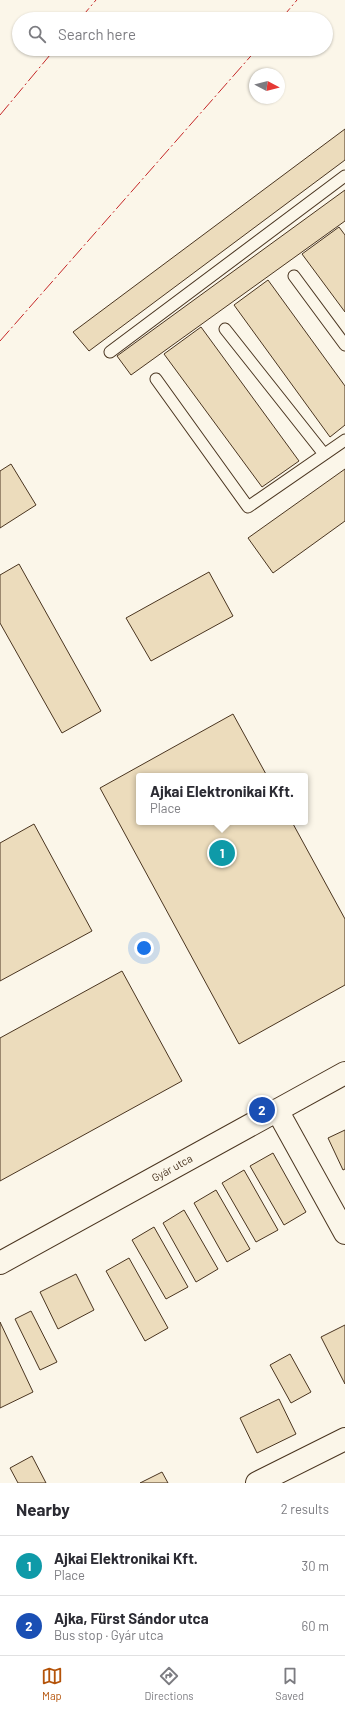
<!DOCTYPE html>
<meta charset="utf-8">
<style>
:root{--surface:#fff;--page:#f2f2f3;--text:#2b2b33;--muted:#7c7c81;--line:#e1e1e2;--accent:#b45309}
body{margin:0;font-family:Barlow,sans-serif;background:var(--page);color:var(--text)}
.compass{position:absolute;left:249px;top:68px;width:36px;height:36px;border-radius:50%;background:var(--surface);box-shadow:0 1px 3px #0004;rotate:97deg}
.you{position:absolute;left:144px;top:948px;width:14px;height:14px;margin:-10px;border:3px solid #fff;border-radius:50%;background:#1a73e8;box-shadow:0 0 0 6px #1a73e833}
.badge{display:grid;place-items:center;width:26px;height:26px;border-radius:50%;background:var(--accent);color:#fff;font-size:13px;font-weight:700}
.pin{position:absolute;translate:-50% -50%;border:2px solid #fff;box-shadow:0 1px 4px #0006}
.popup{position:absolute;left:136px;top:773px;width:172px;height:52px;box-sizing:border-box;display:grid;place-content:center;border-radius:4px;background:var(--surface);filter:drop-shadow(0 1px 3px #0005);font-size:13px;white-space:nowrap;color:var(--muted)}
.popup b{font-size:15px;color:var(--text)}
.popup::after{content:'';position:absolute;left:50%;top:100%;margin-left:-8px;border:8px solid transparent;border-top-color:var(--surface)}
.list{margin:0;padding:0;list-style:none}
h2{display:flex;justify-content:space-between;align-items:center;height:52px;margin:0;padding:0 16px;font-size:17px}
h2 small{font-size:13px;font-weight:400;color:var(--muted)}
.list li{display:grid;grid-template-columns:26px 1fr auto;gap:12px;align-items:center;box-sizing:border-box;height:60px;padding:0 16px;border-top:1px solid var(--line)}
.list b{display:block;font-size:15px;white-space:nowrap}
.list p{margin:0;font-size:13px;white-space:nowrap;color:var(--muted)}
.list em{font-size:13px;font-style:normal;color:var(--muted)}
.icon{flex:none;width:22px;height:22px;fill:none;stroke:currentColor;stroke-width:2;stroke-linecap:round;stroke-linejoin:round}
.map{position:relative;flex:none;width:345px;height:1483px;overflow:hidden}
.search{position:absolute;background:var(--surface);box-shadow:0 1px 3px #0004;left:12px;right:12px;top:12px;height:44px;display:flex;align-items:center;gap:10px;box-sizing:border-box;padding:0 14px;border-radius:22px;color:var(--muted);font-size:15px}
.sheet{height:172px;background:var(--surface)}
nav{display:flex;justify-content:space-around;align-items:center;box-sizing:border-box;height:56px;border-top:1px solid var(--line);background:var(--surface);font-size:11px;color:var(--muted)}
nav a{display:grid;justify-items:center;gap:2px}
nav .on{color:var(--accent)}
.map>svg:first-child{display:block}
.building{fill:#ecdcbc;stroke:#4a3520}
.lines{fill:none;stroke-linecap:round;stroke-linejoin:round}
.lane-casing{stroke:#4a3520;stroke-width:13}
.street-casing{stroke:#4a3520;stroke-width:24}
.lane{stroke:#fbf6e9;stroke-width:11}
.street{stroke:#fbf6e9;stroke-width:22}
.power{stroke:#c62828;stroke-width:1;stroke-dasharray:14 3 2 3;stroke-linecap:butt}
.labels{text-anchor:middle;stroke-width:3;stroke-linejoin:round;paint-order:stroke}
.street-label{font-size:11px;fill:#4a3520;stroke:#fbf6e9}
</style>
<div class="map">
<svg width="345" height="1483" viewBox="0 0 345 1483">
<rect width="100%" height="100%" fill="#fbf6e9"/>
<path class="building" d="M345,129V160L89,351L73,332Z
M345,190V221L131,375L117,356Z
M339,227L345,235V312L302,254Z
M268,280L345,386V425L330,437L234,305Z
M201,327L299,461L262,487L164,354Z
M11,464L36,505L0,528V471Z
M345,469V521L273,573L248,538Z
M19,564L101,711L62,733L0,623V575Z
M209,572L233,616L151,661L126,618Z
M233,714L267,776H139V822H292L345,919V985L239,1044L100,788Z
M34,824L92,931L0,981V843Z
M122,971L182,1081L0,1181V1038Z
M345,1130V1169L343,1170L328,1138Z
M273,1153L306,1212L284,1225L250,1166Z
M244,1170L278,1230L256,1242L222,1183Z
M216,1190L250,1249L227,1262L194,1203Z
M184,1210L218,1269L196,1282L163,1223Z
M154,1227L188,1287L166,1299L132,1240Z
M129,1258L168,1328L145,1341L106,1271Z
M76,1274L94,1310L58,1329L40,1292Z
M31,1311L57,1362L40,1370L15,1319Z
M0,1322L33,1392L0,1408Z
M345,1325V1384L321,1337Z
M290,1354L311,1392L291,1403L270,1365Z
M279,1399L296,1434L257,1453L240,1418Z
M32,1456L46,1483H18L10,1468Z
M162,1472L168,1483H140Z"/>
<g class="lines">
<defs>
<path id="lane" d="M294,276L345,345
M225,329L324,454
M110,352L345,176
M156,379L248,507L345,440"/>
<path id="street" d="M277,1110L345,1233
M0,1263L345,1073
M257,1483L345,1439"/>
</defs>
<use href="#lane" class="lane-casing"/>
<use href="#street" class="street-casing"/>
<use href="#lane" class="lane"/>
<use href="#street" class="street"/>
<path class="power" d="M80,19L96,0
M281,19L297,0
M0,115L55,49
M0,341L257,49"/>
</g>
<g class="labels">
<g class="street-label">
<text transform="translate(172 1168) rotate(-29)" y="4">Gyár utca</text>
</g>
</g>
</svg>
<svg class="compass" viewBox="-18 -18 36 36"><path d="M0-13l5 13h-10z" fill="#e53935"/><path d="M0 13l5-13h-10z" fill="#7c7c81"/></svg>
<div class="you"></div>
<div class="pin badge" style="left:222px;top:853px;background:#0f9aa8">1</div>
<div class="popup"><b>Ajkai Elektronikai Kft.</b>Place</div>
<div class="pin badge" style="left:262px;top:1110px;background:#1a4fb4">2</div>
<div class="search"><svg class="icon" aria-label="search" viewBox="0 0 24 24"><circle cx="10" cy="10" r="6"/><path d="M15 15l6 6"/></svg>Search here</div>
</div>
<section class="sheet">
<h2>Nearby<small>2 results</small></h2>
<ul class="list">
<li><span class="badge" style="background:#0f9aa8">1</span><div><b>Ajkai Elektronikai Kft.</b><p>Place</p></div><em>30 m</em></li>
<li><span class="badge" style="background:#1a4fb4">2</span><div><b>Ajka, Fürst Sándor utca</b><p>Bus stop · Gyár utca</p></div><em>60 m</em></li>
</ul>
</section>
<nav>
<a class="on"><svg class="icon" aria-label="map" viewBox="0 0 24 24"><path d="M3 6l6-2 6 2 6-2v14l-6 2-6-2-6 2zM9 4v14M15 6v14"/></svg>Map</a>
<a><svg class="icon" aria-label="directions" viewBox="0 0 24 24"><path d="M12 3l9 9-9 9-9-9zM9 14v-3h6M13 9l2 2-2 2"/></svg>Directions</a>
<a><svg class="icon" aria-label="saved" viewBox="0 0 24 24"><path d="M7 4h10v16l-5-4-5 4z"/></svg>Saved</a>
</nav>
